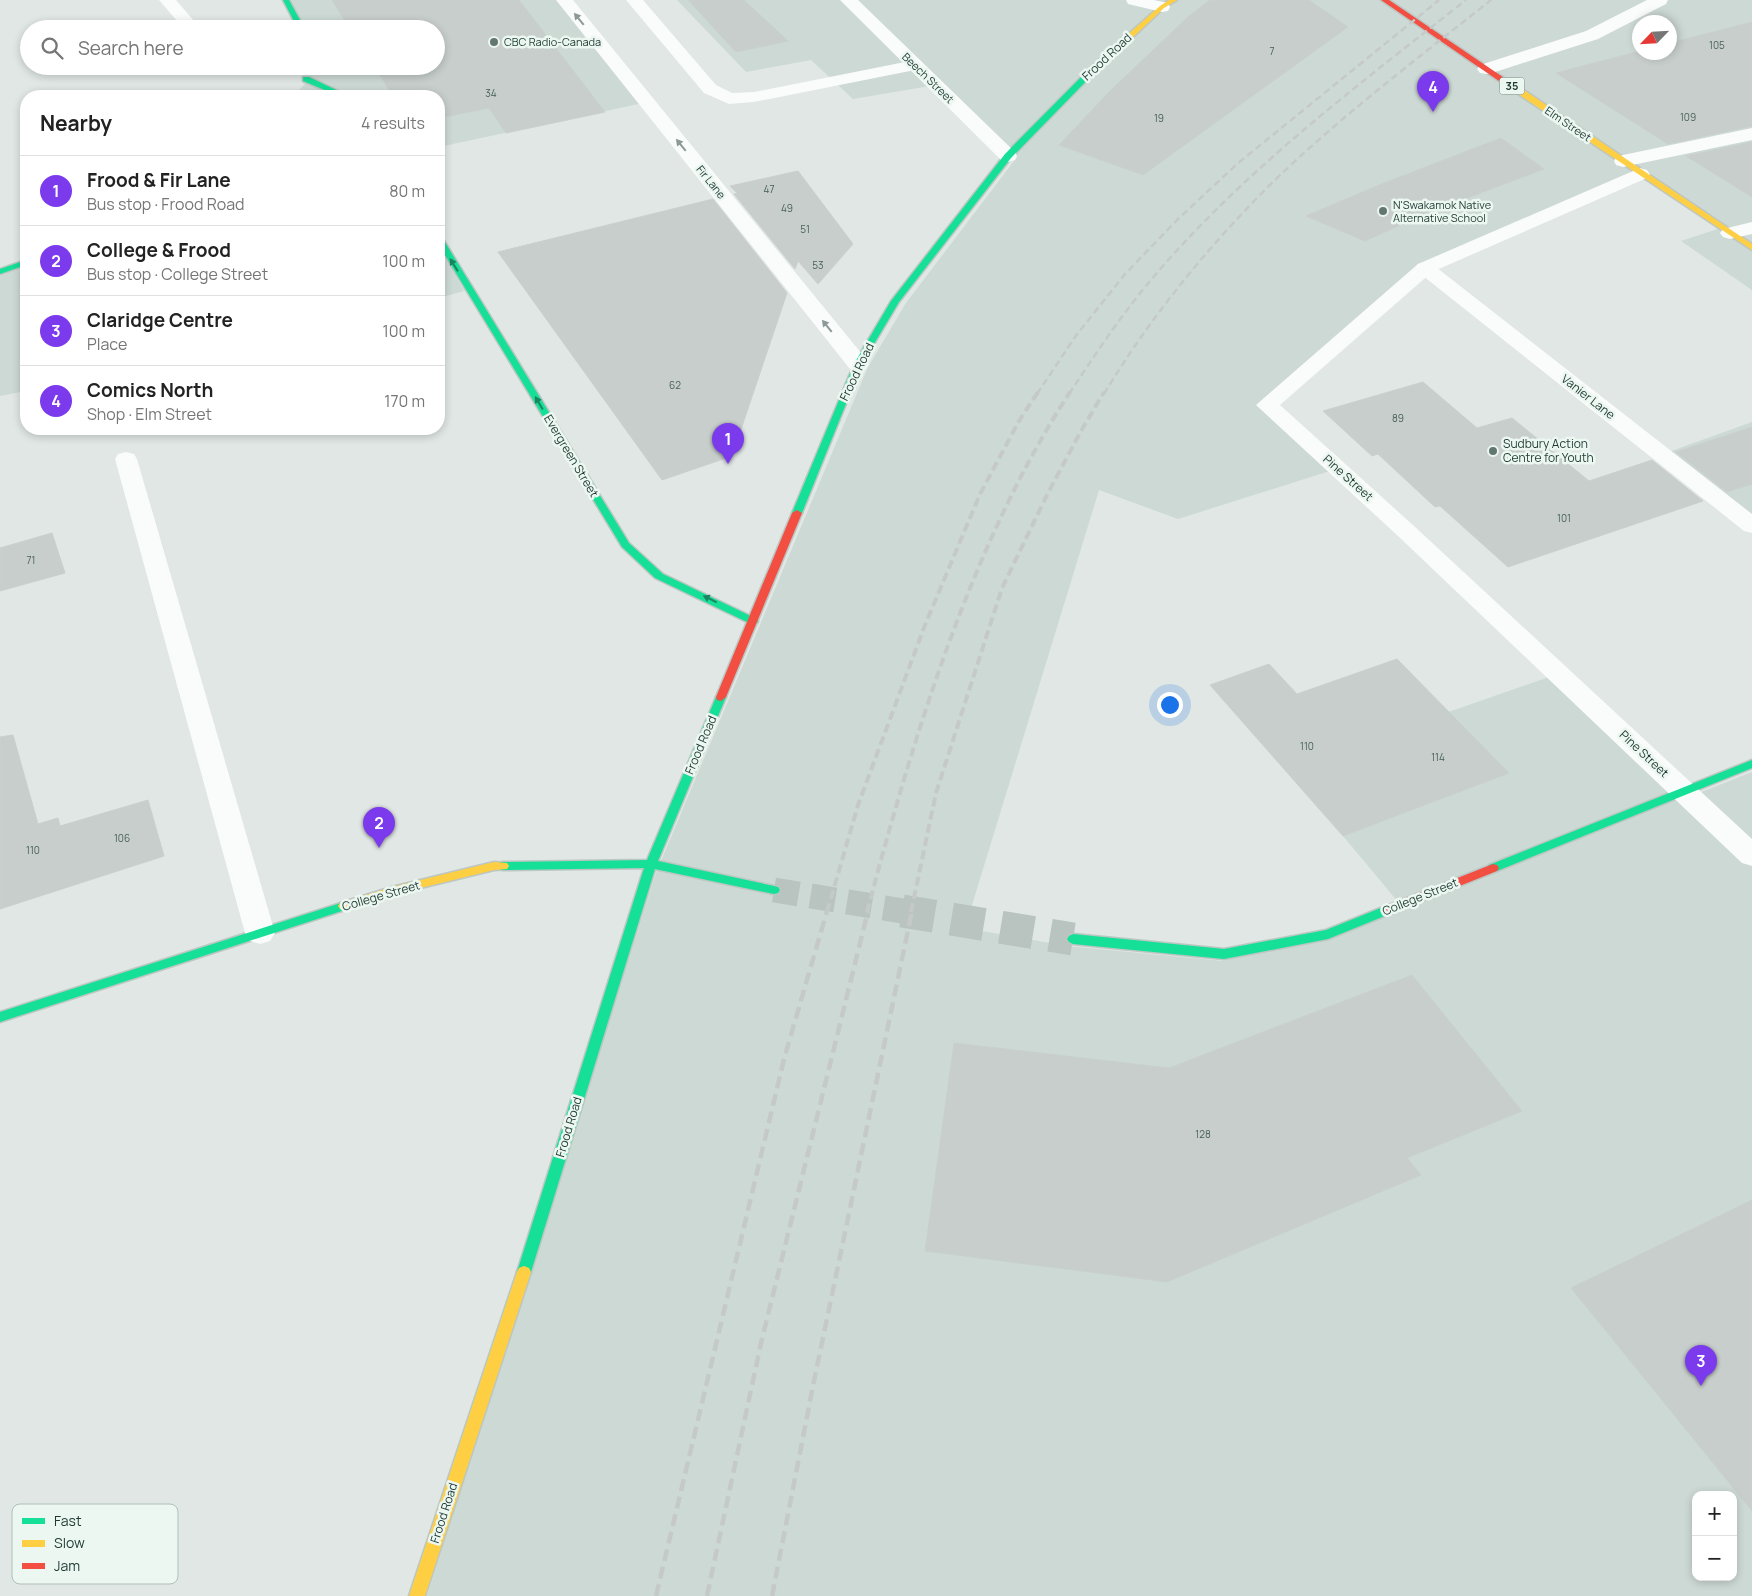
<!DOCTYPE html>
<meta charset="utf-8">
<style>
:root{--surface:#fff;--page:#f6f6f6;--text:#222;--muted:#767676;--line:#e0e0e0;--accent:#7c3aed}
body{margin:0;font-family:Manrope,sans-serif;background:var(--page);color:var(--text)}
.controls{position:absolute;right:15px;bottom:15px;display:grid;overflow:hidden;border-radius:10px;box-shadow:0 2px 8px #0003}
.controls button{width:45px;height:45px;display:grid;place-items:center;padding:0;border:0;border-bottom:1px solid var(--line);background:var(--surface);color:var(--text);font:25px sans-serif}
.compass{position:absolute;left:1632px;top:15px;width:45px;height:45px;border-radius:50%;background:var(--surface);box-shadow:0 2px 8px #0003;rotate:245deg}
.you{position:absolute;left:1169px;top:704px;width:18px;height:18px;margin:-12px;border:4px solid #fff;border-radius:50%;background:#1a73e8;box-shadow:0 0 0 8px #1a73e833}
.badge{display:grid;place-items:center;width:32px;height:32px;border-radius:50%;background:var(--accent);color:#fff;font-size:16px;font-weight:700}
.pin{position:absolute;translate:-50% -41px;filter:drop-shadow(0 1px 2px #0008)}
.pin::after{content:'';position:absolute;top:26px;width:18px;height:15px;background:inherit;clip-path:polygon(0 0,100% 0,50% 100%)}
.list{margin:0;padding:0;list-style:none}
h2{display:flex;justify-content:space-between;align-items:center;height:65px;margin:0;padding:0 20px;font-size:21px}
h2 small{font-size:16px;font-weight:400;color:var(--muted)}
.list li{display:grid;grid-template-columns:32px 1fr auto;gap:15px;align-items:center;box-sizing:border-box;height:70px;padding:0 20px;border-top:1px solid var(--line)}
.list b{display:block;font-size:19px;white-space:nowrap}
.list p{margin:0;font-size:16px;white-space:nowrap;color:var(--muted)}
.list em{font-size:16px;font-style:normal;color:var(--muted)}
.icon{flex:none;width:28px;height:28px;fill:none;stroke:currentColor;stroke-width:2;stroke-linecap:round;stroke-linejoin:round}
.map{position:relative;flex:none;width:1752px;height:1596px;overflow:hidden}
.search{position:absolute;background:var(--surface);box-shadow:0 2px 8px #0003;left:20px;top:20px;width:425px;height:55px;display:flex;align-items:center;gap:12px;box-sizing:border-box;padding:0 18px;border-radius:28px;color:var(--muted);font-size:19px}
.panel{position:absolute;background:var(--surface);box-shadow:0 2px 8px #0003;left:20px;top:90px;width:425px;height:345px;border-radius:20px}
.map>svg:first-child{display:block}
.built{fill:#cdd9d4;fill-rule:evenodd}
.building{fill:#c7cecb;stroke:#c9d0cd}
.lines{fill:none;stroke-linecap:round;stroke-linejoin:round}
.secondary-tunnel-far1{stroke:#b9c4c1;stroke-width:25;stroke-dasharray:25 12;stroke-linecap:butt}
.secondary-tunnel{stroke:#b9c4c1;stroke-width:33;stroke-dasharray:33 17;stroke-linecap:butt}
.fast-casing{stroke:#bcc6c3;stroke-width:3}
.slow-casing{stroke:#bcc6c3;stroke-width:3}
.jam-casing{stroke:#bcc6c3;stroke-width:3}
.lane{fill:#fafbfb;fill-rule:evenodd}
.street{fill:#fafbfb;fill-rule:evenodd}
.fast{fill:#16e098;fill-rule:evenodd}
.slow{fill:#ffcf43;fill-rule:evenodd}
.jam{fill:#f24e42;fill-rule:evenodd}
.rail-far2{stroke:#c5c9c8;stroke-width:2.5;stroke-dasharray:7 4;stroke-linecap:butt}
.rail-far1{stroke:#c5c9c8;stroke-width:4;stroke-dasharray:9 4.5;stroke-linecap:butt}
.rail{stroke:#c5c9c8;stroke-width:4.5;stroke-dasharray:12 6;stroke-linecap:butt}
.oneway{fill:#8c9a97}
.oneway2{fill:#1a8560}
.poi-dot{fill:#627771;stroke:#edf7f2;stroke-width:2}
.labels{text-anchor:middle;stroke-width:5;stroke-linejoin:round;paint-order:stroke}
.number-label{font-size:10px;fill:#49605a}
.far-poi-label{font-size:11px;fill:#1e3a33;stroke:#edf7f2;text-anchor:start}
.far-street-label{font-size:11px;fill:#1e3a33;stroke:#edf7f2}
.shield{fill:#edf7f2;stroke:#5c736c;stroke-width:1}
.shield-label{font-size:11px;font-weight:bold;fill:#1e3a33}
.street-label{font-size:12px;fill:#1e3a33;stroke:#edf7f2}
.poi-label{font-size:12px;fill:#1e3a33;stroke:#edf7f2;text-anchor:start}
.key{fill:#edf7f2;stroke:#afbeb9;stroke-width:1}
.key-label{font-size:14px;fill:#1e3a33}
</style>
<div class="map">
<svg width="1752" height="1596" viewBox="0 0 1752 1596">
<rect width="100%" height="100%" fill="#e0e7e4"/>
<path class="built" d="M289,0H561L643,103L439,147V96H294L310,78L309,66H436V29H307Z
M677,0H844L930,86L853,99L811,60L746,72Z
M851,0H1752V290L1681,241L1724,227L1633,172L1416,268L1262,405L1333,470L1178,519L1099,490L965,928L1067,946L1223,961L1404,909L1343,836L1391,817L1368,740L1552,676L1684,799L1752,772V1596H427L656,873L868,367L906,303L1017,157ZM1640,22H1670V52H1640ZM1696,1495H1733V1577H1696Z
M439,247L450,265L464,291L439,298Z
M26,266V391L0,396V276Z
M1752,422V521L1666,453Z"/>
<path class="building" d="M332,0H519L605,112L506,133L489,108L439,118V96H393L374,66H436V29H350Z
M688,0H744L788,41L736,52Z
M1210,0H1309L1348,27L1143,175L1059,145L1109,92L1189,16Z
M1752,22V126L1668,144L1556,73L1640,51L1670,52V43Z
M1501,138L1544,169L1425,214L1365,241L1306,216L1379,185Z
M1752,142V197L1686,156Z
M798,171L853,244L818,284L798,261L795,269L734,194L737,193L730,186Z
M713,199L787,293L732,456L662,480L498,252Z
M1423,382L1477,428L1512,418L1589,481L1652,460L1703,501L1508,567L1440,506L1435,507L1378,454L1372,456L1323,411Z
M1752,427V484L1727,492L1676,452Z
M52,533L65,573L0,591V548Z
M1397,659L1509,773L1343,836L1210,685L1269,664L1297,694Z
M13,735L38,824L58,818L60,826L148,800L164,856L0,909V737Z
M1412,975L1522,1111L1407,1158L1421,1175L1167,1282L925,1251L954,1043L1169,1068Z
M1752,1200V1511L1571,1288Z"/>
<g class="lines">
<path class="secondary-tunnel-far1" d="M774,890L909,912"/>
<path class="secondary-tunnel" d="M902,911L1073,939"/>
<defs>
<path id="fast" d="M283,0H289L305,29H298Z
M1092,66L1099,68L1011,158L899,302L862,364L802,513L800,515H794L792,513L854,364L891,301L1005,154Z
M303,77H309L349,96H339L303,81Z
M439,237L443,239L629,543L663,574L757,619L758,621L757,623H749L655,578L622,547L439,245Z
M26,260V265L0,274V269Z
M721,693L726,697L658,861L774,886L778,887L780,890L778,893L774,894L655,869L531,1272L529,1276L524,1278L519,1276L517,1272L644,868L503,870L499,869L497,866L499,863L503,862L647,860L716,697Z
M1752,760V768L1497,871H1489L1487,868L1489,865Z
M344,902L348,903L350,906L348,909L0,1022V1012Z
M1388,905L1392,907L1394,910L1392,913L1328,939L1224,959L1073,944L1069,942L1067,939L1069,936L1073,934L1224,949L1326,930Z"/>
<path id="slow" d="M1169,0H1177L1164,8L1098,70H1092V66L1160,6Z
M1515,88H1521L1752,244V250L1515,92Z
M494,862L507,863L509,866L507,869L494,870L392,895L344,910L340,909L338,906L340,903L392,887Z
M524,1266L529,1268L531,1272L425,1596H409L517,1272L519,1268Z"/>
<path id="jam" d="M1381,0H1389L1522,90L1515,92Z
M797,510L802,513L726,697L721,701L717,700L716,697L792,513Z
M1493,864L1497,865L1499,868L1497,871L1392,913H1384L1382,910L1384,907Z"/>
</defs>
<use href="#fast" class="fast-casing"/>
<use href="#slow" class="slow-casing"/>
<use href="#jam" class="jam-casing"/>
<path class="lane" d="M159,0H176L201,29H184Z
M556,0H573L866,359L869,364L866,369L858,370L850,369Z
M626,0H643L716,85L732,93L754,92L915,60L921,61L924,65L921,69L915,70L754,102L729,104L704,93Z
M1126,0H1154L1168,3L1170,7L1168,11L1162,12L1128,4Z
M1647,0H1668L1666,4L1598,39L1492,73L1486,74L1480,73L1477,69L1480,65L1586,31Z
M1752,128V140L1623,167L1616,165L1614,161L1616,157L1623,155Z
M1752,222V234L1730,239L1723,237L1720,233L1723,229Z
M1425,262L1432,264L1752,514V533L1744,531L1418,272L1415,268L1418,264Z
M126,452L134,454L137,459L275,933L270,941L260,944L250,941L245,933L115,459L118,454Z"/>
<path class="street" d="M840,0H858L1015,152L1017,156L1015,160L1008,162L1001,160Z
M1640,168L1647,170L1650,174L1647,178L1432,272L1280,405L1414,526L1752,839V866L1742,863L1398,536L1256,405L1418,264Z"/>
<use href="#fast" class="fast"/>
<use href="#slow" class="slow"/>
<use href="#jam" class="jam"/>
<path class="rail-far2" d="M1037,394L1075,337L1125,274L1178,219L1237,164L1439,0
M1069,394C1096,353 1124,311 1156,274C1246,169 1358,85 1466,0
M1104,394C1146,324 1198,259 1255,200C1325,128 1412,63 1491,0"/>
<path class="rail-far1" d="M827,912L858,805L925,625L980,494L1019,421L1038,392
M867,912C913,738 971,544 1070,392
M911,912L936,793L1002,588L1048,493L1081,431L1104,392"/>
<path class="rail" d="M656,1596L784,1059L827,911
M707,1596L761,1343L868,911
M772,1596L814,1381L912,911"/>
</g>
<defs><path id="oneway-solid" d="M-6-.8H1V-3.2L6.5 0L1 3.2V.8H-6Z" transform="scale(1.25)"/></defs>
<g class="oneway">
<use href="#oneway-solid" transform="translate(579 19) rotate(-129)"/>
<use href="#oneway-solid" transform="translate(681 145) rotate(-129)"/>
<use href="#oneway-solid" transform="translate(827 326) rotate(-129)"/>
</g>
<g class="oneway2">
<use href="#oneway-solid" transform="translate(454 265) rotate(-122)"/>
<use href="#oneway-solid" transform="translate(539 403) rotate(-121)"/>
<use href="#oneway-solid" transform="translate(710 599) rotate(-154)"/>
</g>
<g class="poi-dot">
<circle cx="494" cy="42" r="5"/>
<circle cx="1383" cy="211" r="5"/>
<circle cx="1493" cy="451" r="5"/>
</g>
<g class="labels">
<g class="number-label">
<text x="1717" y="49">105</text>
<text x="1272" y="55">7</text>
<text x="491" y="97">34</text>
<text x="1688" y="121">109</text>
<text x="1159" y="122">19</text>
<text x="769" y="193">47</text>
<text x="787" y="212">49</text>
<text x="805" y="233">51</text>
<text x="818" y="269">53</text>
<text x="675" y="389">62</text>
<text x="1398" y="422">89</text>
<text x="1564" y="522">101</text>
<text x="31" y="564">71</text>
<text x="1307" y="750">110</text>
<text x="1438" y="761">114</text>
<text x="122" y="842">106</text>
<text x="33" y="854">110</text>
<text x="1203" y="1138">128</text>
</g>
<g class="far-poi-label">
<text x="504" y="46">CBC Radio-Canada</text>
<text x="1393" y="209">N'Swakamok Native<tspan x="1393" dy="13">Alternative School</tspan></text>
</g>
<g class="far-street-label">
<text transform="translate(928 78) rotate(44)" y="4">Beech Street</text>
<text transform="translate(1568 124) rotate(34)" y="4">Elm Street</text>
<text transform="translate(711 182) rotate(51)" y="4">Fir Lane</text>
</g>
<rect class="shield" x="1499.5" y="77.5" width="25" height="17" rx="4"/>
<g class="shield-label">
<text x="1512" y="90">35</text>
</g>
<g class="street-label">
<text transform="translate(1107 57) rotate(-43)" y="4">Frood Road</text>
<text transform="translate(857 372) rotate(-64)" y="4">Frood Road</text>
<text transform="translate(1588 397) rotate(38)" y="4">Vanier Lane</text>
<text transform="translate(571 456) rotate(59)" y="4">Evergreen Street</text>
<text transform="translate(1348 478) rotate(42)" y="4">Pine Street</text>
<text transform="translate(701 745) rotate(-67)" y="4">Frood Road</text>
<text transform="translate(1644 754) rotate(43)" y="4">Pine Street</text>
<text transform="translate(381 896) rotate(-16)" y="4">College Street</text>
<text transform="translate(1420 897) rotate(-22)" y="4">College Street</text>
<text transform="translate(569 1127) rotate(-73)" y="4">Frood Road</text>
<text transform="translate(444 1513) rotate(-72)" y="4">Frood Road</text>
</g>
<g class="poi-label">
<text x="1503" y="448">Sudbury Action<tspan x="1503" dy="14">Centre for Youth</tspan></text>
</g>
</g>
<rect x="12" y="1504" width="166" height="80" rx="8" class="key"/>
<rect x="22" y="1518" width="23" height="6" fill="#16e098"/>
<rect x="22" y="1540" width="23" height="7" fill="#ffcf43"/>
<rect x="22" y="1563" width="23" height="6" fill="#f24e42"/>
<g class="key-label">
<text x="54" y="1526">Fast</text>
<text x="54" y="1548">Slow</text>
<text x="54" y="1571">Jam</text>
</g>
</svg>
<div class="controls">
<button>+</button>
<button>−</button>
</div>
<svg class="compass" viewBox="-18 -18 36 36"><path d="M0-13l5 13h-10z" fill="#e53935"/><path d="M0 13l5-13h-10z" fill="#767676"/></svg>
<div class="you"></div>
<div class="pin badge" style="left:728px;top:464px">1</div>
<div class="pin badge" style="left:379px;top:848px">2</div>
<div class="pin badge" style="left:1701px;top:1386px">3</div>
<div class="pin badge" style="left:1433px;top:112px">4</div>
<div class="search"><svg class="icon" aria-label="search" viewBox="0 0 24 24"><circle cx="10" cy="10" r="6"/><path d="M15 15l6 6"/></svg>Search here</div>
<section class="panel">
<h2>Nearby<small>4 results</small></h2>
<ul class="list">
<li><span class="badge">1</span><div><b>Frood &amp; Fir Lane</b><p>Bus stop · Frood Road</p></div><em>80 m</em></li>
<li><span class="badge">2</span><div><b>College &amp; Frood</b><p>Bus stop · College Street</p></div><em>100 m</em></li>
<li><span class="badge">3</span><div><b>Claridge Centre</b><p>Place</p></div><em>100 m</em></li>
<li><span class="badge">4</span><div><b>Comics North</b><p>Shop · Elm Street</p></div><em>170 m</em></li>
</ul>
</section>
</div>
